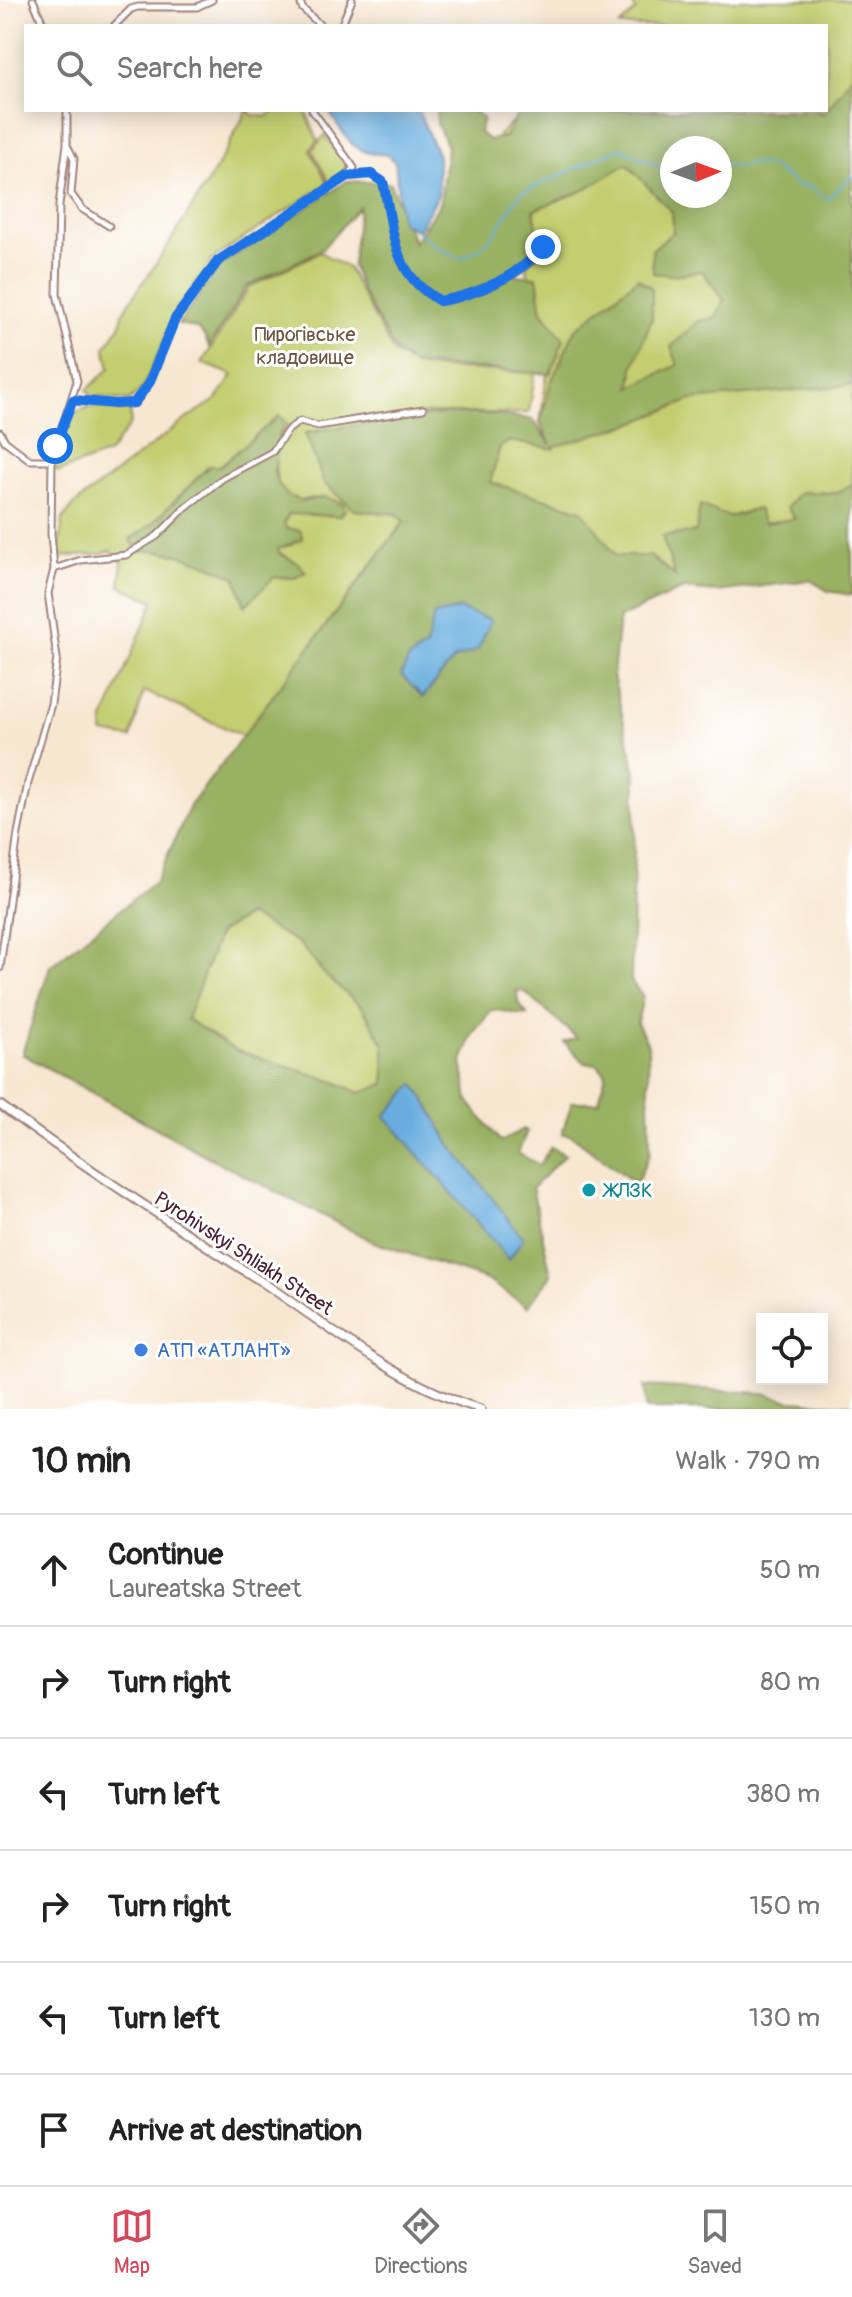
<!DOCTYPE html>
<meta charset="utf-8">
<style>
:root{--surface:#fff;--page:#f6f6f6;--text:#222;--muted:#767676;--line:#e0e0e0;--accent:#d1495b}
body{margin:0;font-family:Pangolin,sans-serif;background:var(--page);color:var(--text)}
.controls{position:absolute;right:24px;bottom:24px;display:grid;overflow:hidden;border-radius:0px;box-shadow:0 4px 20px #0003}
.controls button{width:72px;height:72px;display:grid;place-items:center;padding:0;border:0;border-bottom:2px solid var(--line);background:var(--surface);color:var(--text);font:40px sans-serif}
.compass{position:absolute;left:660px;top:136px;width:72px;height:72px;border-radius:50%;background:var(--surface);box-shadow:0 4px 20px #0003;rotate:89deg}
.stop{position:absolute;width:24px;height:24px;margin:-18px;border:6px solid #1a73e8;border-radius:50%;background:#fff}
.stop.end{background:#1a73e8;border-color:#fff;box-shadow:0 2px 8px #0008}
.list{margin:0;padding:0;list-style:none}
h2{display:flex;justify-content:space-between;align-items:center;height:104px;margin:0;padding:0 32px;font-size:34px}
h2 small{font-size:26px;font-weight:400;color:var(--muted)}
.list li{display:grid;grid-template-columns:52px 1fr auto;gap:24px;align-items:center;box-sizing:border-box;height:112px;padding:0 32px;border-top:2px solid var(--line)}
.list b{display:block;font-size:30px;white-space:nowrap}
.list p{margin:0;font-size:26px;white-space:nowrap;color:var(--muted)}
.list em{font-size:26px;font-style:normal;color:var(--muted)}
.icon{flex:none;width:44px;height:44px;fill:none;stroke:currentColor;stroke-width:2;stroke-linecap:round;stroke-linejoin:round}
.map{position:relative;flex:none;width:852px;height:1409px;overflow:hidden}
.search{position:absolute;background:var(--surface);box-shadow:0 4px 20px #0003;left:24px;right:24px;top:24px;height:88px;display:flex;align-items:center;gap:20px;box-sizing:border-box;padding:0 28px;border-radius:0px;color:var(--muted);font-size:30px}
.sheet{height:776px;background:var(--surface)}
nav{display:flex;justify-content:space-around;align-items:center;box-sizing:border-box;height:112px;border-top:2px solid var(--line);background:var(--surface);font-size:22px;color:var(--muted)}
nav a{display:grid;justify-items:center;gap:4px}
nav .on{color:var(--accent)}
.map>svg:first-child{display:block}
.green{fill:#c2ce6f;stroke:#86764d;stroke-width:2;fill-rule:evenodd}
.forest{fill:#99b162;stroke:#726846;stroke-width:2;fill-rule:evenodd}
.water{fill:#68adde;stroke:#596684;stroke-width:2}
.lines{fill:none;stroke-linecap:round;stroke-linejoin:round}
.stream{stroke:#68adde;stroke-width:2}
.minor-casing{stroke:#a0837e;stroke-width:9}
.tertiary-casing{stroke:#a0837e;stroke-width:11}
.minor{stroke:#fff;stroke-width:5}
.tertiary{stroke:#fff;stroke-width:7}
.route{stroke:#1a73e8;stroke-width:10}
.culture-dot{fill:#0f9aa8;stroke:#fff;stroke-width:3}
.shop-dot{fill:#3f7fe0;stroke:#fff;stroke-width:3}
.labels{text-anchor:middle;stroke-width:6;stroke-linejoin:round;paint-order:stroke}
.park-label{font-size:20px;fill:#6e543f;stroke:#fff}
.culture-label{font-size:20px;fill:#0d838f;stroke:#fff;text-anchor:start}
.street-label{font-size:20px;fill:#4a1f2b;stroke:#fff}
.shop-label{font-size:20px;fill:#366cbe;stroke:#fff;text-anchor:start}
</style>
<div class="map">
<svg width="852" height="1409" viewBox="0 0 852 1409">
<rect width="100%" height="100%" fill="#fff"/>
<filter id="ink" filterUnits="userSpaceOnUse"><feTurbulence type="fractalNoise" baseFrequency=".0125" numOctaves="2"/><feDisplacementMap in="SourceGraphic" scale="16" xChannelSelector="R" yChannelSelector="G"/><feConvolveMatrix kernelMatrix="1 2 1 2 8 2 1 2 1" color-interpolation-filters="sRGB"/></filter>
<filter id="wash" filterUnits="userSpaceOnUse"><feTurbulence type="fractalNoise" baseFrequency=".006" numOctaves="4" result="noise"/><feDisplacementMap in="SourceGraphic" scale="32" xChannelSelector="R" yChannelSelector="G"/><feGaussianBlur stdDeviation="1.8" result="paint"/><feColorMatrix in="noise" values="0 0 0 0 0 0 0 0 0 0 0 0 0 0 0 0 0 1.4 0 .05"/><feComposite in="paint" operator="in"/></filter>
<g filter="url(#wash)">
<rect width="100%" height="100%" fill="#f7e7d1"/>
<path class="green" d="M630,0H852V484L837,493L800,492L797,519L763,523L758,509L729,517L696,532L663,536L676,577L650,556H616L581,510L490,482L500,447L510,441L554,448L540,423L548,367L498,135L526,110H826V26H619L636,10ZM672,148H720V196H672Z
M247,110L253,115L266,117L276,110H305L318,141L310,150L328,183L214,258L178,308L143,388L129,401L92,396L87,390L110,368L105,348L121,324L123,312L162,255L217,167Z
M325,135L347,164L344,171L329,182L312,150Z
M320,252L348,268L393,352L416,367L535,373L529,413H432L306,433L324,483L354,510L398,514L404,521L243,736L144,691L131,738L103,733L104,720L154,601L120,586L122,562L111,550L101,554L58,557L63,519L75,504L189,417L217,399L233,375L202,363L249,287ZM279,416L287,425C269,448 268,512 313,498L326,515L289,513L284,523L292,545L278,548L280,553L298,563L295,578L274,577L244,605L236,577C204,564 175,548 139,551L130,539L151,525L209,466H220Z
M89,407H130L131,423L109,453L58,472L54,466L67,425L78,411Z
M249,915L299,943L327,977L363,1008L384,1045L385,1084L360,1093L335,1082L235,1050L186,1019L219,933Z"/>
<path class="forest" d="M852,75V385L692,400L633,423L553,447L554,449L510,441L500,447L490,482L582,510L616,556H650L675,576L662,536L696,532L700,505L729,517L758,509L764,523L795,519L787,507L800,492L837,493L852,484V595L828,591L810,580L717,592L683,589L619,618L613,676L636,773L631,981L643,997L637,1023L648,1045L650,1153L636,1184L571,1135L562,1134L572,1102H599L606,1074L597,1064L585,1063L564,1042L577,1038L525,992L517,990L518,1003L527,1014C514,1017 506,1009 492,1010L473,1033L462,1061L468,1101L501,1142L523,1129L527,1131L518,1153L539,1165L551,1147L565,1155L532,1188L551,1275L528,1307L487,1280L374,1242L214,1160L22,1054L50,966L156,881L190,806L404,522L397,514L354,510L324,483L305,433C381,421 457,404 533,420L551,445L540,423L551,382L575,330L638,278L652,288V318L633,368L631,387L678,365L671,347L698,321L716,318L724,300L702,271L672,275L653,273L652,250L673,232L672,212L627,164L582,191L534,210L541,248L513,275L537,277L542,311L564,340L550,374L412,364L395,351L364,295L352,265L359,207L321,250L246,287L209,347C203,329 197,327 178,324L221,265L347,181L390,183L414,242L440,204L447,147L437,123L436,110H473L483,119L479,132L489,140L505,137L520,110H813L824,114ZM672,148H720V196H672ZM426,647L478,650L454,659L424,696L401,675L409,659ZM248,915L299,943L327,977L363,1008L384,1045L385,1084L360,1093L335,1082L235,1050L187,1019L219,933ZM429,1106L450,1144L522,1238L385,1115Z
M279,416L287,424L279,436L274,472L277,482L288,496L304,501L325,497L343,504L345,510L339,516L289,514L284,523L287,529L300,530L303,539L278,549L280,554L298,563L306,572L295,578L274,577L245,606L236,577C204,564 175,548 140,551L130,540L151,525L209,466H220Z
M645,1386L763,1393L790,1401L852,1405V1409H646Z"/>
<path class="water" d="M328,110H418L438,156V195L418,231L401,222L395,162L387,154C352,157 346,136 328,110Z
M459,609L491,620L478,650L454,659L423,697L401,675L409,659L426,647L434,615Z
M414,1084L429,1106L450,1144L523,1238L509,1260L385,1116Z"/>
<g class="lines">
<path class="stream" d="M720,163L739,168L751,163L773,167L798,186H808L827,199L852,176
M418,231L433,245L461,259L488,243L521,193L620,148L672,172"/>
</g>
</g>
<g filter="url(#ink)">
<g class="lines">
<defs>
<path id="minor" d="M33,0L44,26
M300,0L302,8L321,26
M114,26L131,9L138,7H197L212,0
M341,26L352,0
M312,110L354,168L348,175
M67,145L74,159L71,194L82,209L109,226
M73,400L115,404L134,403L149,383L175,319L218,261L348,176L371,174L383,182C394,230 391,274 440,301C466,298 512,279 532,261C538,255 542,248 548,242
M0,432L5,441L30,460H52
M54,569L81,560L126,555L157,536L186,507L223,478L272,452L288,430L300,421L318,426L423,409
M0,968L18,833L28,783L51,704L57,658L48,593L54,569L51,534L52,460L77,381L57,294L59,205L67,144V110"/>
<path id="tertiary" d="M0,1105C85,1168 173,1224 262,1282C333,1329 398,1385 481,1409"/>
</defs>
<use href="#minor" class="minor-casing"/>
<use href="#tertiary" class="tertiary-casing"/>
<use href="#minor" class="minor"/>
<use href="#tertiary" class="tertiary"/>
</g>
</g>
<g class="lines" filter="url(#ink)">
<path class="route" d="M55,446L73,400L115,404L134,403L149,383L175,319L218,261L348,176L371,174L383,182C394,230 391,274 440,301C477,295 519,276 543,247"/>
</g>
<circle class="culture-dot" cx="589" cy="1190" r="8"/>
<circle class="shop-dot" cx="141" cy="1350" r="8"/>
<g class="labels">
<g class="park-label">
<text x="305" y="341">Пирогівське<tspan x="305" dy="23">кладовище</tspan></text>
</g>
<g class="culture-label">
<text x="605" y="1197">ЖЛЗК</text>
</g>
<g class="street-label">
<text transform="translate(244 1253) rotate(33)" y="7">Pyrohivskyi Shliakh Street</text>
</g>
<g class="shop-label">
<text x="157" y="1357">АТП «АТЛАНТ»</text>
</g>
</g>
</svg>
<div class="controls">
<button><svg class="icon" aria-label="locate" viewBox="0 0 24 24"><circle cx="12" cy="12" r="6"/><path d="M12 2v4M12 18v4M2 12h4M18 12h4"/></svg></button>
</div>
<svg class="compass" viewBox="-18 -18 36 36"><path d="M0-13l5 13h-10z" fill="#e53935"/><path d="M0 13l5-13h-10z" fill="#767676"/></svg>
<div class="stop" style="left:55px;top:446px"></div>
<div class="stop end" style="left:543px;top:247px"></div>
<div class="search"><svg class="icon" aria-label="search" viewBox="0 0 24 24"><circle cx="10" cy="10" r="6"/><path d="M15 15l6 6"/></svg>Search here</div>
</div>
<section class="sheet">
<h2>10 min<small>Walk · 790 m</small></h2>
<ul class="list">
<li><svg class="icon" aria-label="ahead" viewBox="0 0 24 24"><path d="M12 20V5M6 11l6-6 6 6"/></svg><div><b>Continue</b><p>Laureatska Street</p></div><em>50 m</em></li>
<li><svg class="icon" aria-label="right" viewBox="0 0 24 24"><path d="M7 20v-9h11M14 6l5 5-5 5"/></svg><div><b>Turn right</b></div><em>80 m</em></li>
<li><svg class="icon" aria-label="left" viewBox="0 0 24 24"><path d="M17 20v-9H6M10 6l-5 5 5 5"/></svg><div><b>Turn left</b></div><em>380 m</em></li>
<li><svg class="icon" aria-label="right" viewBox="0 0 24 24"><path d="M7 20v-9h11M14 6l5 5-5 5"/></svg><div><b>Turn right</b></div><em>150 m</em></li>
<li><svg class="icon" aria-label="left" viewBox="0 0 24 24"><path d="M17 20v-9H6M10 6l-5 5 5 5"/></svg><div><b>Turn left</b></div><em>130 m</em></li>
<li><svg class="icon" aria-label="arrive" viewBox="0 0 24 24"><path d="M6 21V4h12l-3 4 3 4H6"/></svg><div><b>Arrive at destination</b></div></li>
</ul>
</section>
<nav>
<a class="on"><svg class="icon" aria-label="map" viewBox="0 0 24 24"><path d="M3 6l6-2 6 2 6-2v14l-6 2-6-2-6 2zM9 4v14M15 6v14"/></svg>Map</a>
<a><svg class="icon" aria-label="directions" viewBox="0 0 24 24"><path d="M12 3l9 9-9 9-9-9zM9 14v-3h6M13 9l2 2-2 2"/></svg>Directions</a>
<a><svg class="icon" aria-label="saved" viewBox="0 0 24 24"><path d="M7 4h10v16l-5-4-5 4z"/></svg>Saved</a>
</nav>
